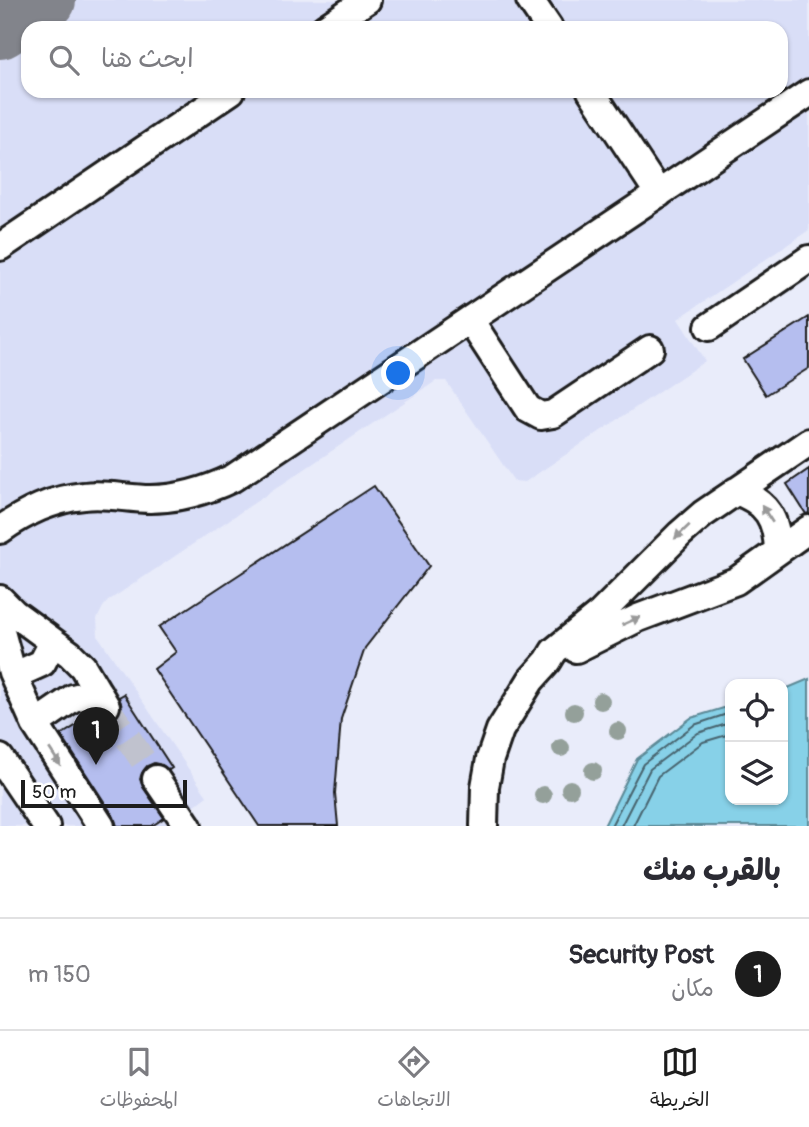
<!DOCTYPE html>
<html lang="ar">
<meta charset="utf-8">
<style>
:root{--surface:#fff;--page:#f2f2f3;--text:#2b2b33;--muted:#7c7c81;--line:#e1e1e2;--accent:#1c1c1c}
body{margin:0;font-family:Pangolin,"Playpen Sans Arabic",sans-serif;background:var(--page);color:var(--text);direction:rtl}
.controls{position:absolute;right:21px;bottom:21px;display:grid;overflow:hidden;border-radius:14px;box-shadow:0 2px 5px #0004}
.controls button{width:63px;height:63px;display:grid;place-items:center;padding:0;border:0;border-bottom:2px solid var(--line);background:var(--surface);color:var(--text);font:35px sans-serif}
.scale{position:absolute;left:21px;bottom:18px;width:166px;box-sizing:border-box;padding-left:7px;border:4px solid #1c1c1c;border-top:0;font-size:19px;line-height:24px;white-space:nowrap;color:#1c1c1c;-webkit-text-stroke:5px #fff;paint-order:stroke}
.you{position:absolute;left:399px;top:374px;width:24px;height:24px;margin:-18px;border:5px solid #fff;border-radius:50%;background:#1a73e8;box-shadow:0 0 0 10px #1a73e833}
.badge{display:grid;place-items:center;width:46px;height:46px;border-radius:50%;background:var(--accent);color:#fff;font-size:23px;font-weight:700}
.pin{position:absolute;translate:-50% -58px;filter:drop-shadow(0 2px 4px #0008)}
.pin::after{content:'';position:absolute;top:37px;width:24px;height:21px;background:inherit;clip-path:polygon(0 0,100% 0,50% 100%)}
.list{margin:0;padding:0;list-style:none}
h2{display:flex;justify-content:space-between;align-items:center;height:91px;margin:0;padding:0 28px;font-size:30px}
h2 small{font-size:23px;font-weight:400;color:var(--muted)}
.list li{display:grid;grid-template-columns:46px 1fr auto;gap:21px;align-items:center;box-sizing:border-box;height:112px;padding:0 28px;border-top:2px solid var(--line)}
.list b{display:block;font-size:26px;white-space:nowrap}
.list p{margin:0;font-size:23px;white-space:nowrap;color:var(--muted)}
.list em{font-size:23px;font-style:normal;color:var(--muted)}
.icon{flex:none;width:38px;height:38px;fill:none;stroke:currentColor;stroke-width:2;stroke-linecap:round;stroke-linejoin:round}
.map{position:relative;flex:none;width:809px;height:826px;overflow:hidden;direction:ltr}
.search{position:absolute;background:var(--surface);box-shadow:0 2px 5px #0004;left:21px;right:21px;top:21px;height:77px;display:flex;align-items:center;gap:18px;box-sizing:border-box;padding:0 24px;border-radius:21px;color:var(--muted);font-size:26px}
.sheet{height:203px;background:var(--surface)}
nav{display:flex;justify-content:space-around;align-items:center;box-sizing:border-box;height:98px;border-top:2px solid var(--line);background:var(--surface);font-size:19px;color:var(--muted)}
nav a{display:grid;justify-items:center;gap:4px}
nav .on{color:var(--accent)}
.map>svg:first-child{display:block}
.built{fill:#d9def7;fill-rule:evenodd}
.water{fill:#87d1e8;stroke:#5c8996;stroke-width:2}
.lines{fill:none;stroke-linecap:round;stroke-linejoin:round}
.shore{stroke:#47646e;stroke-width:2}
.taxiway{stroke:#82848b;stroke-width:60}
.building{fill:#b5beef;stroke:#1c1c1c;stroke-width:2}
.minor-tunnel{stroke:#c0c2ce;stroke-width:26;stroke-dasharray:26 13;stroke-linecap:butt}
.minor-casing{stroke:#1c1c1c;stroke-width:32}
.minor{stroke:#fff;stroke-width:26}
.tree{fill:#94a09a}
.oneway{fill:#999}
</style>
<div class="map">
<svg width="809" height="826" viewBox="0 0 809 826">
<rect width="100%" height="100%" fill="#e9ecfa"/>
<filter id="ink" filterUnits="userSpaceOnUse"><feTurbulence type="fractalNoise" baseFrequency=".0143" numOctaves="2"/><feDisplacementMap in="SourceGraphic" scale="14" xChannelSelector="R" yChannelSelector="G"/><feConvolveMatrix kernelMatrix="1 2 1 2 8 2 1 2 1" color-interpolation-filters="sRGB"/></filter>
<g filter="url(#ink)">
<path class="built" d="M0,0H809V230L678,319L705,361L525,482L514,481L446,381H436L108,601L103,607L97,619L98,636L207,796L167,826H0ZM28,28H781V91H28Z"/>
<path class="water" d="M809,679V826H604L637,759L691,718L730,706V800H783V690Z"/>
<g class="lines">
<path class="shore" d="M611,826L643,764L694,725L730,713
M621,826L650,769L698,733L730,723
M633,826L658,776L703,742L730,734"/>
<path class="taxiway" d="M0,29L46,0"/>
</g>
<path class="building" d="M809,317V368L766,395L743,359Z
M809,469V513L806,514L787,484Z
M374,486L429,566L365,648L341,719L335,793L338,826H259L154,669L176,652L159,627Z
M124,694L172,768L169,770L162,765L154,763L147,766L142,773L140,779L143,787L164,818L152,826H117L114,817L61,735L93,715L98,719L105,722L115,719L119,714L122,707L119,697Z"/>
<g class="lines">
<path class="minor-tunnel" d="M106,706L156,779"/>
<defs>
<path id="minor" d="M530,0L549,28
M325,28L367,0
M591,91L659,194
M0,247L231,91
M470,320L528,409L541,416L553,414L650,349
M709,327L809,259
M736,491C767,502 777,519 778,551
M0,530C26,512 52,499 84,496C107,493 128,499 150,499C180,499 206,491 233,478L809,93
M0,599L14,613L70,654L83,667L106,706
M0,628L12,672L35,724L101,826
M576,649L638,618L736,581L809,529
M12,672H22L42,663L53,642
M35,724L73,698L98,692
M0,758L46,826
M156,779L188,826
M484,826L485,787L490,759L500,730L531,680L548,661L554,651L601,613L680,534L703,514L809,442"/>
</defs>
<use href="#minor" class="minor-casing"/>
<use href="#minor" class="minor"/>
</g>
<g class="tree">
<circle cx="601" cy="701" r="9"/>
<circle cx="574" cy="712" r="9"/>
<circle cx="618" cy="731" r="9"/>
<circle cx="561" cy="748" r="9"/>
<circle cx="593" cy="771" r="9"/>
<circle cx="570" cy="789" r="9"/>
<circle cx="543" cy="795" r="9"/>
</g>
<defs><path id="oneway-solid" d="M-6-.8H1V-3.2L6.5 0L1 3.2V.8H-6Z" transform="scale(1.75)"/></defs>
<g class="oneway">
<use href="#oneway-solid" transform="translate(767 514) rotate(-123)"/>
<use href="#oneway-solid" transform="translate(682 532) rotate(137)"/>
<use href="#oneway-solid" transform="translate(631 621) rotate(-24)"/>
<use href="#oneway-solid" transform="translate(55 757) rotate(57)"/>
</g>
</g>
</svg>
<div class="controls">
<button><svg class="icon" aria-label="locate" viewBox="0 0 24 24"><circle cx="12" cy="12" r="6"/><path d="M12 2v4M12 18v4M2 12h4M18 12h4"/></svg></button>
<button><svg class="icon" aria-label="layers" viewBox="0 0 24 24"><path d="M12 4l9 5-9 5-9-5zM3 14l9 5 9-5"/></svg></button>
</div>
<div class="scale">50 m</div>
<div class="you"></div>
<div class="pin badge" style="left:96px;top:765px">1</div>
<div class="search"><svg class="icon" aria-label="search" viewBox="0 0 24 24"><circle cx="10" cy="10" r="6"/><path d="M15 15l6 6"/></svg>ابحث هنا</div>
</div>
<section class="sheet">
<h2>بالقرب منك<small></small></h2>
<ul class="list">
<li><span class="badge">1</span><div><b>Security Post</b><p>مكان</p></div><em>150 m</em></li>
</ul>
</section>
<nav>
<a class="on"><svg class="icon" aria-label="map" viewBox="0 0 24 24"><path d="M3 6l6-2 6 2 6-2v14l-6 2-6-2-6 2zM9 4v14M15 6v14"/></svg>الخريطة</a>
<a><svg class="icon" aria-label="directions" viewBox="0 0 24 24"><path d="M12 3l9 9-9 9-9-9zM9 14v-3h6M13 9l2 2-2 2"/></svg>الاتجاهات</a>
<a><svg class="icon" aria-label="saved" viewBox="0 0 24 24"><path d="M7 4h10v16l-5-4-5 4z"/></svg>المحفوظات</a>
</nav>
